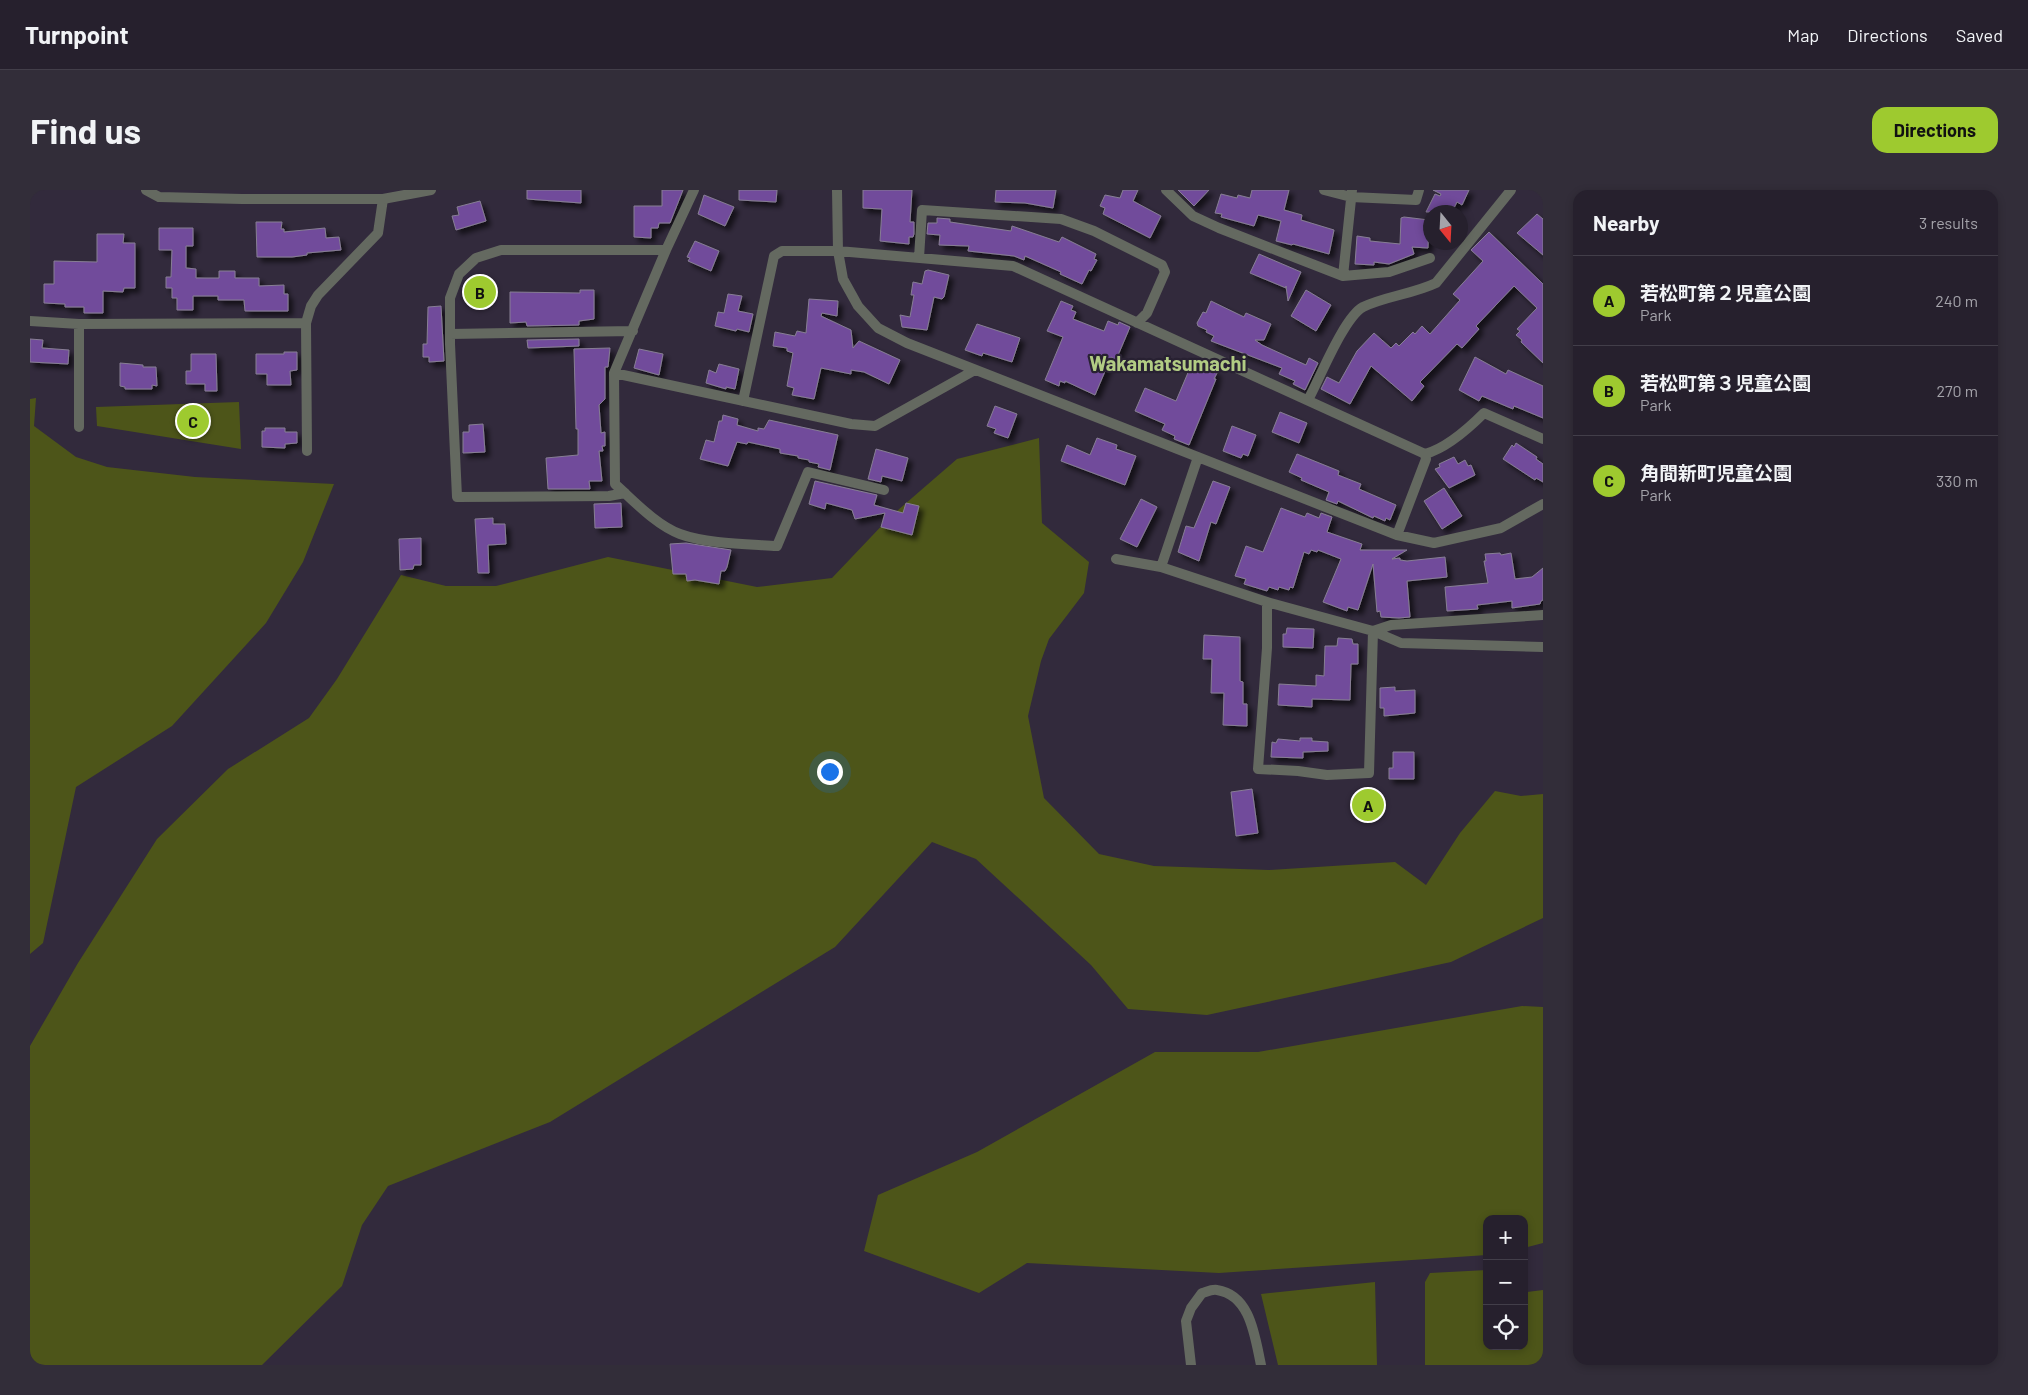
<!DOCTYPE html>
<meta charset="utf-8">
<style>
:root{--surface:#26202d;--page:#322d39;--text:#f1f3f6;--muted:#a4a3aa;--line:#423e49;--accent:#9eca2f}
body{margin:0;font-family:Barlow,"Noto Sans JP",sans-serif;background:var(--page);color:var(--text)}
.controls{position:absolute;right:15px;bottom:15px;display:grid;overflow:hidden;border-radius:10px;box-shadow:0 2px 8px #0003}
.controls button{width:45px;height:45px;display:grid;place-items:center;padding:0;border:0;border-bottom:1px solid var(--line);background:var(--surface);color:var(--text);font:25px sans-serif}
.compass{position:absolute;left:1393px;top:15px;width:45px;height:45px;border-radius:50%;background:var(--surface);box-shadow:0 2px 8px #0003;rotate:162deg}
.you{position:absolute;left:799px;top:581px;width:18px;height:18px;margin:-12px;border:4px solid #fff;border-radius:50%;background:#1a73e8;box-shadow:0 0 0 8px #1a73e833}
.badge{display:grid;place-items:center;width:32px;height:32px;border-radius:50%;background:var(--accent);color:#111;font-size:16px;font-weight:700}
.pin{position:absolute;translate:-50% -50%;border:2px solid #fff;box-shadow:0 1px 5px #0006}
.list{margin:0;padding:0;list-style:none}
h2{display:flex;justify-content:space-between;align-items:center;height:65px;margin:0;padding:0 20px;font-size:21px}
h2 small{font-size:16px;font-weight:400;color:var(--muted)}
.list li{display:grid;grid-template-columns:32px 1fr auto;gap:15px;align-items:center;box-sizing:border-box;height:90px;padding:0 20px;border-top:1px solid var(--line)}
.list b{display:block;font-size:19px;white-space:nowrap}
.list p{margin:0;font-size:16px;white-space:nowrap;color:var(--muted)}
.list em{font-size:16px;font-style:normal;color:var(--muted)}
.icon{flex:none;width:28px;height:28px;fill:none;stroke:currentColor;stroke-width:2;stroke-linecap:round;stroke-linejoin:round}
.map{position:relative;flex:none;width:1513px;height:1175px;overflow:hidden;border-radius:15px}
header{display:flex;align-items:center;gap:30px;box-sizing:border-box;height:70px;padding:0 25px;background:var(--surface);border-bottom:1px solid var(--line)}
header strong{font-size:24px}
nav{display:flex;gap:28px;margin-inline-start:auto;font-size:18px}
.intro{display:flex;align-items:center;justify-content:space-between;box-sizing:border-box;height:120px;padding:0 30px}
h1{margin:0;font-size:35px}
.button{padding:12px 22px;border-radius:15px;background:var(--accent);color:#111;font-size:18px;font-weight:700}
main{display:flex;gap:30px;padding:0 30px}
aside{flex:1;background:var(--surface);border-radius:15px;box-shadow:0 2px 8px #0003}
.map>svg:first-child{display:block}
.green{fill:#4d5519}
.building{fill:#714c9b;stroke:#877e94;filter:url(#shadow)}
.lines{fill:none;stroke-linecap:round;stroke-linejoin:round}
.minor{stroke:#646960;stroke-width:10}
.tertiary{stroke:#646960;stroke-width:10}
.labels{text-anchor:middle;stroke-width:4.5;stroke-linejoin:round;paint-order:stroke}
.quarter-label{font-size:20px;font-weight:bold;fill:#b2cc84;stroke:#282132}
</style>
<header>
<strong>Turnpoint</strong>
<nav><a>Map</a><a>Directions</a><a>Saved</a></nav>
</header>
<div class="intro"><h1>Find us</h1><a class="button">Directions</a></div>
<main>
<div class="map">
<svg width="1513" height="1175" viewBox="0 0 1513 1175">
<defs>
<filter id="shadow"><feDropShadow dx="4.5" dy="4.5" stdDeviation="2.5" flood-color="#0009"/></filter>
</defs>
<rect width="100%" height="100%" fill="#322a3c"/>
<path class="green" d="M6,208L4,236L46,267L77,277L165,287L304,294L273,372L236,433L142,536L46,597L13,753L0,764V209Z
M209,212L211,259L67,236L66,217Z
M1009,248L1012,333L1059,372L1054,403L1019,449L1011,471L998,526L1014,608L1069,664L1124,676L1239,680L1365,672L1396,695L1430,643L1465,601L1491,606L1513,604V728L1421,772L1177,825L1098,819L1061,775L946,669L902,652L805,757L520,932L358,996L332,1035L312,1096L232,1175H0V856L48,773L127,649L198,579L279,528L307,489L371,385L416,396H466L578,367L727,397L802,388L860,327L927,269Z
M1492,816L1513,817V1053L1494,1058V1029H1457V1065L1189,1083L997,1073L949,1103L834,1061L848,1005L947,962L1125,862H1228Z
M1457,1080V1156H1494V1100L1497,1102L1513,1100V1175H1395V1092L1400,1083Z
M1345,1092L1347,1175H1248L1231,1104Z"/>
<path class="building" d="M497,0H551V13L497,9Z
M632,0H653L640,33H629L628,38H621V48L604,47V16H632Z
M709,0H747L746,12L709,10Z
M833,0H882L880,32H884V44L883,47H879V54L850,51L852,19L833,18Z
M966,0H1026L1023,18L995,13L965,12Z
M1093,0H1108L1103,11L1131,26L1120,48L1073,24L1075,18L1070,16L1075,5L1090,8Z
M1148,0H1179L1164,16Z
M1222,0H1259L1254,20L1272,25L1271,30L1304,40L1299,64L1263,54L1262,55L1246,51L1251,31L1228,25L1224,36L1191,27L1192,24L1185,23L1191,4L1207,8L1208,5L1220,8Z
M1403,0H1439L1432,15L1427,12L1422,22H1396L1405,4L1410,6L1411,4Z
M674,5L704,17L695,36L668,24Z
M450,11L456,31L426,40L422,26L429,25L427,17Z
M1507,24L1513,29V65L1487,43Z
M1374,27L1399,30L1398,58L1382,57L1384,64L1359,74L1344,72V75L1325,74L1327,46L1340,48V51L1370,54L1371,28Z
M907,28L920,29V32L981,41L982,36L1029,52L1032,47L1066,64L1064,69L1067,70L1061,81L1059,80L1052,94L1030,84L1031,82L995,66L994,70L984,66L938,61L939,56L909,55L910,45L897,44L898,33H907Z
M226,32H252L251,39H254V42L295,38L296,48L309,47L311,60L277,63V65L262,67H227Z
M129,38H163V56H156V78L166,79V88H189V81H205V88H229V96L254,95V104H258V121H215L214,110H188V106H163V120H147V108H142V98H136V87H141L142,60H129Z
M1459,42L1513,94V173L1491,152L1492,150L1486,145L1490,141L1487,139L1507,118L1484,96L1446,136L1449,139L1432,158L1427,154L1390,192L1394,196L1382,211L1341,176L1320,214L1291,199L1297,187L1309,193L1327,161L1344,143L1361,158L1366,153L1369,156L1383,142L1385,144L1392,136L1400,144L1430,110L1423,104L1453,71L1441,60Z
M67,44H94L93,53H105V98H94L93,102L73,101V123H54V117H35V114L14,113V94H24V71L67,72Z
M665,51L689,61L681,81L658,71L660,68L657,67Z
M1229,64L1271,82L1258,111L1256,96V98L1220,83Z
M898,80L919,85L914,107L912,109L904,107L897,140L872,137L870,125L880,127L884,105H881L883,92L892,94L895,81Z
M550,100H564V129L549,131V135L497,136L496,132L480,133V102L550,103Z
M1276,100L1301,115L1286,141L1261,126Z
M698,104L712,106L708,121L723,124L719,142L707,139L706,141L685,136L688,122L694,123Z
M779,109L808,111L807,126L792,123L791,126L821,140L823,158L829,151L870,170L859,194L834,182L821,180V184L791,178L784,209L762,205L764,198L757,196L763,163L757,161V158L743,156L745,142L765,146L767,141L776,143Z
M1031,111L1043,116L1041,120L1046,122L1043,129L1074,141L1078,131L1088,135L1089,132L1100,137L1086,170L1081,167L1065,205L1035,191V193L1030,191L1029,196L1015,190L1033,147L1017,141Z
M1181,111L1214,127L1216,123L1241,134L1234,150H1225L1232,155L1276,175L1279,168L1288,173L1275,200L1263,194L1265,191L1249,184L1252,178L1181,151L1184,146L1176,142L1177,140L1168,136L1167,133L1173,122L1176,123Z
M411,116L414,171L399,172V167H393V154H397L398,117Z
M947,134L990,148L982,172L953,163L952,166L935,160Z
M0,149L13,150L12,158L39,160L38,174L0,172Z
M549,149V156L498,158L497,150Z
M580,158L578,177H575V209L569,215L571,243L575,242V256H572L573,261H569L572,291H559L560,299H518L516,268L548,265V239H546L544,159Z
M609,159L633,164L629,185L604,178Z
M254,162H267V180L260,181L261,195H237V184H226V164H254Z
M161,164H186L187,201H175V194H156V181H161Z
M1445,167L1476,184L1478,180L1513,196V228L1484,216L1483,219L1452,206L1449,211L1429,200Z
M90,173L113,175V177H126L127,196L122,195V199H95V197L90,196Z
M689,174L709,179L705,199L696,197V199L676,193L679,180L686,183Z
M1171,174L1187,183L1184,189H1186L1159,255L1144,249L1145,246L1132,240L1135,234L1105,221L1115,198L1146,211L1160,178L1167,181Z
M965,216L987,224L978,248L964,243L966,239L957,236Z
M1250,222L1277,233L1269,253L1242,242Z
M693,225L708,229L707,235L728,241V238L734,239L739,230L808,245L800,280L788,277L789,274L779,272V270L768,268V266L750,263V259L718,252L717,254L707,252L698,276L670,269L676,250L684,252L689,231H692Z
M453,234L455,262L433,263V242H439V235Z
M1202,236L1226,245L1218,266L1213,264L1211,268L1193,261Z
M235,238H255V242H267V253L255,254V258L232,257V241H235Z
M1067,248L1087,255L1086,259L1106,266L1095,295L1031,271L1037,255L1060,265Z
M1486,253L1507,267L1506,269L1513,274V292L1506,288L1505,290L1473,269L1482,255L1484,257Z
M846,259L878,268L872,291L852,286L851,292L838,289Z
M1267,264L1309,281L1308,285L1331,294L1329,299L1366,315L1360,330L1356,328L1355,331L1344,326L1343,328L1308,311L1307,314L1296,310L1299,302L1271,290L1272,288L1259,282Z
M1424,267L1428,274L1435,270L1438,276L1441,275L1445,285L1419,298L1405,279L1410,277L1409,274Z
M785,291L847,305L844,315L873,323L876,313L889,316L882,345L851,337L855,323L825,329L822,320L796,313L795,319L779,314Z
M1183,291L1200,297L1186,334L1181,332L1169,371L1148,362L1156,336L1164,338Z
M1414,298L1432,326L1412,339L1394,311Z
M1111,309L1127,317L1107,357L1090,349Z
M591,313L592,337L565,338L564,314Z
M1251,318L1275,327L1277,323L1289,328L1291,323L1302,327L1297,342L1332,354L1330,360H1377L1362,369L1370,368V370L1377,371L1415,367L1417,387L1377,391L1380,427L1369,428L1351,427L1350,421L1347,422L1343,374L1328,420L1318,417L1317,421L1293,412L1311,369L1288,360L1287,362L1281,360L1279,364L1274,362L1263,398L1260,397L1259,400L1249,397L1248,400L1239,397L1237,401L1214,394L1216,389L1205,386L1216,356L1233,362Z
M463,328V334H475L476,354L458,355L459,383H448L445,329Z
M391,348V375H384L383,379L370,380L369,349Z
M656,353L701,360L697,377L695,381H691L689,394L665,390L657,391L656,384H643L640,354Z
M1470,363L1471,365L1481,363L1485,389L1502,387L1513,378V410L1511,411L1510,414L1482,418V411L1447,415L1448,419L1417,421L1415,397L1458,393L1454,371H1456L1455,364Z
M1257,438L1284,439L1283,458L1253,457V444H1256Z
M1174,445L1210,447V491L1213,492V514H1217V536L1193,535L1194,503H1181L1182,469H1173Z
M1308,448L1322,449L1323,454H1328V474H1321L1320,510L1282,509V517L1248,515L1249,494L1286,496V485L1294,486L1295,456H1307Z
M1365,497V501L1385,500V523L1354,526V518H1350V498Z
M1270,548H1282V551L1298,552V561L1273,562V568L1241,567L1242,552L1246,553L1248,549L1270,551Z
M1363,562H1384V589H1359V578H1363Z
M1222,599L1228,643L1206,646L1201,602Z"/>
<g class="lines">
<path class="minor" d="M664,0L636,60L584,183L585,294C604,311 626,335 650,344C677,354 718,354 747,356L778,282L854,300
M807,0L808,61L813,89L828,116L848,138L877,153L1367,345L1404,353L1471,338L1513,314
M1136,0L1163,26L1189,38L1313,86L1359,82L1400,68
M1294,0L1321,7L1386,10L1389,0
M889,68L892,20L1031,29L1064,41L1132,75L1135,82L1117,123L1107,133
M1313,86L1322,0
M0,131L49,134L276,133L281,116L288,105L348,43L353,9
M276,133L277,261
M420,144L603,141
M584,183L821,234L845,236L945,180
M1278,210C1289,190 1314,127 1333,117C1356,106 1383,104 1406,93L1481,0
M713,211L744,66L752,61H808L983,76L1395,264C1417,258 1438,239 1454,223L1513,249
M49,237V134
M595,303L579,306L427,307L420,154V108L429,84L446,68L471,60H636
M1367,345L1396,269L1395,264
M1086,369L1131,377L1237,412L1343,441L1371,453L1513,457
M1131,377L1168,267
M1237,412V458L1228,579L1268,581L1297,585L1339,583L1343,441
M1343,441L1361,435L1513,425
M1161,1175L1156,1131L1161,1118L1172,1103C1176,1102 1182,1099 1187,1100C1221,1105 1225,1148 1231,1175"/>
<path class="tertiary" d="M116,0L129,7L212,9H353L401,0"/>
</g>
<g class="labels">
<g class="quarter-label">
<text x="1138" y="181">Wakamatsumachi</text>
</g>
</g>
</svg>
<div class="controls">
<button>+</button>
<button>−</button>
<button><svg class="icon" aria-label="locate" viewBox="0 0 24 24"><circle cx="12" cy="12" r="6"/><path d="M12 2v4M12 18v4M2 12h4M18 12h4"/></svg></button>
</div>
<svg class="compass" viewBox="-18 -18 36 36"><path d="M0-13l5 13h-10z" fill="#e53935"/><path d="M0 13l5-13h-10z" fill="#a4a3aa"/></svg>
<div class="you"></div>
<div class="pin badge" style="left:1338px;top:615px">A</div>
<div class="pin badge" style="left:450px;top:102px">B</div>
<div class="pin badge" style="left:163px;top:231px">C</div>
</div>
<aside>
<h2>Nearby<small>3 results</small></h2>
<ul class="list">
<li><span class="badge">A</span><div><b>若松町第２児童公園</b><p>Park</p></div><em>240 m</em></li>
<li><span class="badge">B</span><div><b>若松町第３児童公園</b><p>Park</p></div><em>270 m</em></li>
<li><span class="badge">C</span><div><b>角間新町児童公園</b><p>Park</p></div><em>330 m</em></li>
</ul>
</aside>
</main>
